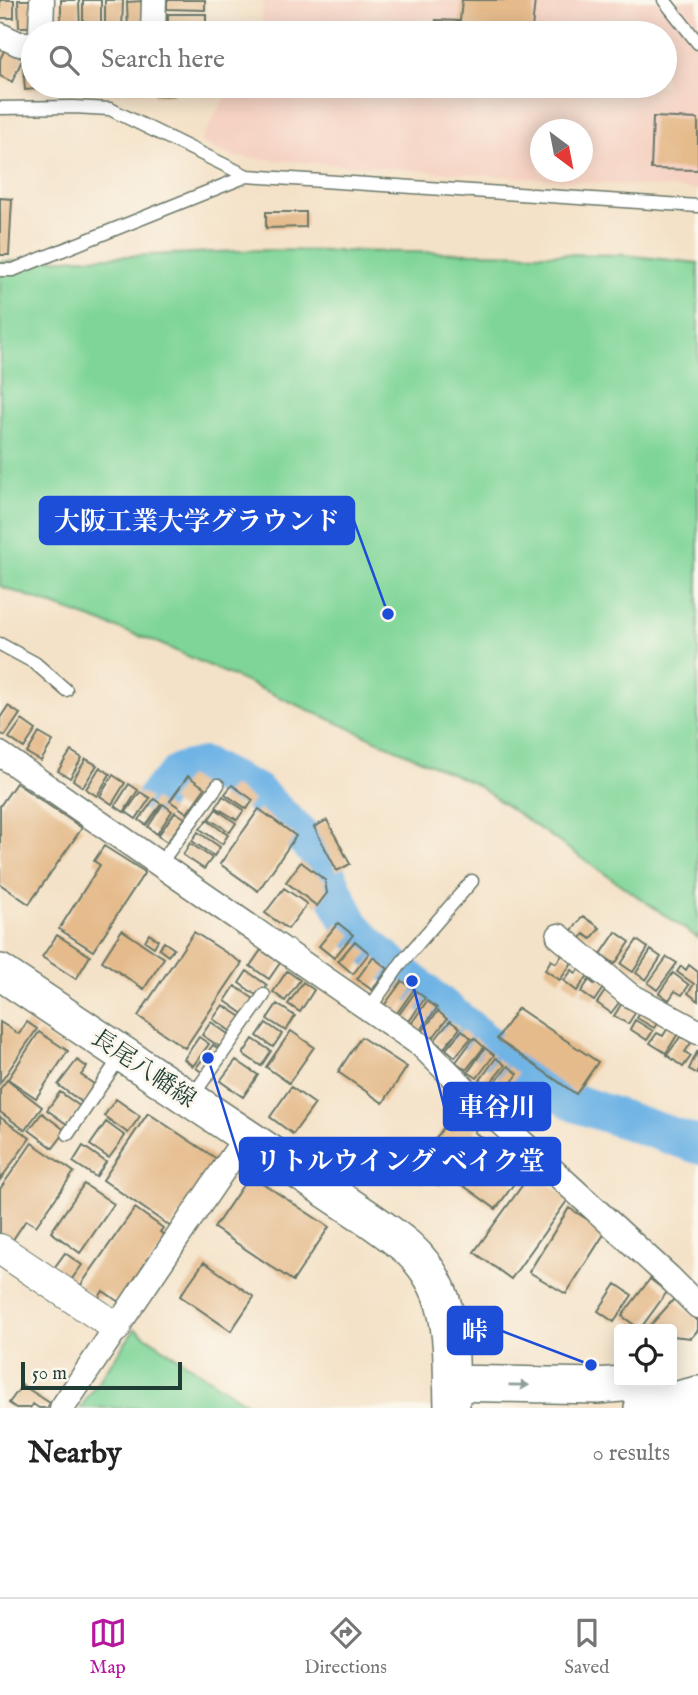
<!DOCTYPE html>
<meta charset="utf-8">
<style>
:root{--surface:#fff;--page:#f6f6f6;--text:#222;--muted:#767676;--line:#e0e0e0;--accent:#b5179e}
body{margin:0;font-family:"IM FELL English","Noto Serif JP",serif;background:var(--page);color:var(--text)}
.controls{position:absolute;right:21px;bottom:21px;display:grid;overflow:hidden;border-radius:7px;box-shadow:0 4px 18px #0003}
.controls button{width:63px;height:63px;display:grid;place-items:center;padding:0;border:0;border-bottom:2px solid var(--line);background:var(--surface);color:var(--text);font:35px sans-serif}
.compass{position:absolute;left:530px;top:119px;width:63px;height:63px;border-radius:50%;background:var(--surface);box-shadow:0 4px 18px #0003;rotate:148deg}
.scale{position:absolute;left:21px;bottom:18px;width:161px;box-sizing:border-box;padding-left:7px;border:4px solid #1f3d34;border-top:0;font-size:19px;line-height:24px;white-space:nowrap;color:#1f3d34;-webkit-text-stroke:5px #fbf7ec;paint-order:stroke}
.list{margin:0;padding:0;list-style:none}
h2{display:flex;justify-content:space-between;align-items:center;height:91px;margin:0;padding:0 28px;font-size:30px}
h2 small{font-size:23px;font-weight:400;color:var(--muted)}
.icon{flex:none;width:38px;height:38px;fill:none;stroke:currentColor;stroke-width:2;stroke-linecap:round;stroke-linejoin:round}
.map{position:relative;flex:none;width:698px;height:1408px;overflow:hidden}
.search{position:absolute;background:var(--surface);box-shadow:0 4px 18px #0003;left:21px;right:21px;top:21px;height:77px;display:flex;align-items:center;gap:18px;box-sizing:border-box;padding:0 24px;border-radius:38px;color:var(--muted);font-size:26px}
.sheet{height:189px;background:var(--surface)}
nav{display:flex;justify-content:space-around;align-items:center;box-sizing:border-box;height:98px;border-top:2px solid var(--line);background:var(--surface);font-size:19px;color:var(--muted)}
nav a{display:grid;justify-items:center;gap:4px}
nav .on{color:var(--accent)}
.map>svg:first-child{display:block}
.built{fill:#f5d2c2;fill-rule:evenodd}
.green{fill:#7fd598;stroke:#4f8966;stroke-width:2}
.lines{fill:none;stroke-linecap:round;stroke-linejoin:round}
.river{stroke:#6fb4e5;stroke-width:38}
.building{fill:#e5bb8c}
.service-casing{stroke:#6a7768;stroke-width:15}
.minor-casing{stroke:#6a7768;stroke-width:27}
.tertiary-casing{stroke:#6a7768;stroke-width:32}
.secondary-casing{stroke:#6a7768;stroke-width:38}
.service{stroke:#fff;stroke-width:12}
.minor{stroke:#fff;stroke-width:24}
.tertiary{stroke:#fff;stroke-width:30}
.secondary{stroke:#fff;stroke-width:35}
.oneway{fill:#8f9e9a}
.labels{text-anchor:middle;stroke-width:6;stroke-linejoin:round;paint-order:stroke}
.street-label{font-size:24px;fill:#1f3d34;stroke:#fbf7ec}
.leader{fill:none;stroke:#1d4ed8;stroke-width:2.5}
.callout-dot{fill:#1d4ed8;stroke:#fbf7ec;stroke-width:2.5}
.callout{fill:#1d4ed8;stroke:#1d4ed8;stroke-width:2.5}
.callout-label{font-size:26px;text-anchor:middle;font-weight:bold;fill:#fff}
</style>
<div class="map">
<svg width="698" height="1408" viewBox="0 0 698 1408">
<rect width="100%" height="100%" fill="#fbf7ec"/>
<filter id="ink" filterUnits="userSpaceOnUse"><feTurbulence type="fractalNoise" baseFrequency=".0143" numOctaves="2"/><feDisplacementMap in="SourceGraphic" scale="14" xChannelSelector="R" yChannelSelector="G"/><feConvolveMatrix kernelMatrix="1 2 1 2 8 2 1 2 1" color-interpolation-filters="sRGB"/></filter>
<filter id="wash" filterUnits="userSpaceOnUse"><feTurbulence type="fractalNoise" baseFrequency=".00686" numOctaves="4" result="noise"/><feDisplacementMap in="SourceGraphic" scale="28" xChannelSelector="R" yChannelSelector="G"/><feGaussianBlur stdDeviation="1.57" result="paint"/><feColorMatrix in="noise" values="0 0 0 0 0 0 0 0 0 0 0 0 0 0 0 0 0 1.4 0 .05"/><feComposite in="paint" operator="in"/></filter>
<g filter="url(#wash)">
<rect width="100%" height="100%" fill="#f4e2c8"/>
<path class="built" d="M263,0H698V190L233,157L200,142L232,86H665V33H261ZM540,130H582V172H540Z"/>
<path class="green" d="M260,250L624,255L698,263V938L475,784L156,642L0,586V262Z
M135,1329L253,1408H80Z"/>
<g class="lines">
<path class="river" d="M156,796L181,771L203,766L256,792L317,851L338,900L351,925L374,950L527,1077L578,1104L698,1145"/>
</g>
<g id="blocks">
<path class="building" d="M0,0H14V18H0Z
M18,0H34L35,27H19Z
M61,0H79L80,33H61Z
M83,0H101V33H83Z
M105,0H123L122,33H105Z
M167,0H205V10L167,9Z
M462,0H535L532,29L561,31V33H435L436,20L460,21Z
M142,1L143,33H128L127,2Z
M168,14H206V33H168Z
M5,49L23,58L12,82L0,76V59Z
M33,63V86H47V88L25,90L23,64Z
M49,86H71V92H49Z
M75,86H95L96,93L76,94Z
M101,86H121V93H101Z
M126,86H147V91L126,92Z
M153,86H174V95L154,96Z
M488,86H555L554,92L488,88Z
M653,117L698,119V170L651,169Z
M0,198L12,199L9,255H0Z
M266,212H306V227L266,228Z
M8,706L20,714L5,736L0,733V718Z
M22,720L36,730L24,748L9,738Z
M39,733L53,741L41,761L27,753Z
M71,751L82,758L70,778L58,771Z
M86,759L97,765L83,787L73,780Z
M100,767L110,774L97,796L86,789Z
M113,775L125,783L112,804L100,796Z
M188,776L205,788L187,813L170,801Z
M16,783L82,828L29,904L0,884V806Z
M129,784L138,790L124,812L115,806Z
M232,785L253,800L247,809L225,794Z
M140,792L150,798L136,819L126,812Z
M223,796L244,810L237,820L216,807Z
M154,799L161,804L146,825L139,820Z
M163,804L172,811L157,834L148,827Z
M216,809L236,823L230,832L209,819Z
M259,809L296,836L258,891L220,864Z
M175,812L185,818L167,842L158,836Z
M207,820L228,835L222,844L200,829Z
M327,820L350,864L337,871L314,827Z
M198,832L220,847L214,856L192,841Z
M190,843L212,858L204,869L183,855Z
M104,846L145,872L93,951L59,929L100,865L94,861Z
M301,862L325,880L327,893L317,906L286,882Z
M284,888L307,904L288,929L265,913Z
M583,916L600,928L591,939L584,934L579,941L569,934Z
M338,923L353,935L334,958L319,946Z
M122,930L164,958L144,989L102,961Z
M194,932L242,963L185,1048L138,1016Z
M616,932L630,942L615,964L601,954Z
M149,934L158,940L154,947L145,941Z
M57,935L90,956L76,979L42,957Z
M637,940L648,948L633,972L621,964Z
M355,941L369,953L353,974L338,961Z
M164,942L174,949L168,956L159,949Z
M261,950L280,963L269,979L250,966Z
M651,950L661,957L646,980L636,973Z
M563,954L573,961L560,980L545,970L551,960L556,963Z
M373,957L388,969L372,990L357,979Z
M667,957L677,963L657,990L648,983Z
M582,965L591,971L577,991L564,981L572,970L576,973Z
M689,965L698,972V1001L688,993L694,984L677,972L681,966L686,970Z
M247,971L267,985L259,997L239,983Z
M287,971L300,980L285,1001L273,992Z
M673,973L689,985L682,995L675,991L669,1000L659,993Z
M599,976L607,982L594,1001L581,992L589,980L594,984Z
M402,981L414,989L395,1016L383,1007Z
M303,982L314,990L300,1012L288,1004Z
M609,985L621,1000L611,1013L597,1003Z
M235,986L254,999L244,1014L225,1001Z
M416,991L425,998L408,1023L398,1016Z
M427,1001L437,1008L420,1031L411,1024Z
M631,1002L639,1007L628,1024L614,1016L622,1003L627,1008Z
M277,1004L295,1016L286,1031L267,1019Z
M223,1005L243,1018L233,1033L213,1019Z
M644,1007L661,1017L654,1028L637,1018Z
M518,1008L598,1062L576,1094L497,1039Z
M438,1011L447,1019L432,1039L422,1032Z
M635,1020L653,1031L647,1040L630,1029Z
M450,1021L460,1028L444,1048L434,1041Z
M0,1022L19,1034L27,1022L37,1029L0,1083Z
M211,1022L232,1037L223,1049L202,1035Z
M266,1023L282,1034L273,1047L257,1036Z
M669,1026L679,1032L666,1053L650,1043L657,1033L663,1036Z
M462,1030L471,1038L455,1057L446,1049Z
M291,1031L314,1047L289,1083L266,1067Z
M39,1032L68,1051L36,1098L8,1079Z
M681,1036L691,1043L685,1052L691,1056L683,1067L667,1055Z
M199,1037L209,1044L193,1066L184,1059Z
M361,1037L407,1067L383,1103L338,1072Z
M474,1038L484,1047L466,1070L456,1062Z
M253,1039L271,1051L261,1066L243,1054Z
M213,1045L223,1052L206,1075L196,1068Z
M485,1048L494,1055L477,1078L468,1072Z
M698,1050V1074L689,1069Z
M496,1058L505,1065L488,1086L480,1080Z
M77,1060L87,1067L81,1075L98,1087L86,1105L58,1085Z
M236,1060L258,1075L243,1097L220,1081Z
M508,1066L518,1074L502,1095L491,1087Z
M7,1080L42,1107L25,1130L0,1112V1089Z
M291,1087L315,1104L293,1134L270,1117Z
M60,1092L81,1107L68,1125L47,1110Z
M116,1099L140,1116L128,1133L104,1116Z
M458,1107L481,1123L474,1132L525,1168L496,1209L447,1174L439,1185L427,1176L422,1184L410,1175Z
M42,1113L66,1131L53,1148L29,1130Z
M148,1113L217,1159L171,1227L103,1180Z
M0,1117L30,1138L0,1180Z
M106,1122L125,1136L109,1158L90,1145Z
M32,1143L74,1172L36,1226L26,1220L12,1241L0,1233V1189Z
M83,1146L106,1162L96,1177L73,1162Z
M532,1172L569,1198L511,1279L474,1252Z
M250,1175L329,1227L293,1281L214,1228Z
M84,1184L114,1204L80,1253L51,1232Z
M135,1208L163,1228L160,1232L168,1237L122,1304L103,1291L98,1299L80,1286Z
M569,1208L606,1231L566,1294L529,1272Z
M65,1253L82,1265L71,1280L54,1268Z
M204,1262L254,1297L231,1331L180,1296Z
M650,1279L667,1292L640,1329L622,1316Z
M616,1284L632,1295L614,1322L598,1311Z
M674,1299L698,1321V1330L691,1338L672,1336V1329H647Z
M22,1385L50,1403L47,1408H39L33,1404L30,1408H16L9,1403Z"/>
</g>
</g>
<g filter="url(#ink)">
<use href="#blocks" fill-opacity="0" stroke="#6a7768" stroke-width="2"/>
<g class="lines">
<defs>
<path id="service" d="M664,0L698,43
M0,108L73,107L110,109L247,176
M0,270H13L247,176L698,206
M0,644L35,663L66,690
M159,865L218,785
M369,1009L402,962L472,881
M191,1098L264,995
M68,1134L121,1056"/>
<path id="minor" d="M41,33L42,0
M153,33L154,0
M0,35L19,44H33
M0,754L421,1045L478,1102L669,1277L698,1306
M559,936L628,994L698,1032
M62,1408L245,1138"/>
<path id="tertiary" d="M0,1249L116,1327"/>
<path id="secondary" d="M0,972L368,1218C381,1227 395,1237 407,1247C457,1292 450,1348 452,1408
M451,1383L597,1386L646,1382
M642,1408L698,1394"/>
</defs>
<use href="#service" class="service-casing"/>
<use href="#minor" class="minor-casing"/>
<use href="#tertiary" class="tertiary-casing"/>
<use href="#secondary" class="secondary-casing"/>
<use href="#service" class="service"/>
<use href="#minor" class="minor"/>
<use href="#tertiary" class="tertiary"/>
<use href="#secondary" class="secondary"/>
</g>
<defs><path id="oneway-solid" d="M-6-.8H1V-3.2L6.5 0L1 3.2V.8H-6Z" transform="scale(1.75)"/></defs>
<use class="oneway" href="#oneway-solid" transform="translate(519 1385) rotate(1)"/>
</g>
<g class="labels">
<g class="street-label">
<text transform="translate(144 1068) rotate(34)" y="8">長尾八幡線</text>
</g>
</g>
<path class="leader" d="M388 614L354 521M412 981L444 1106M208 1058L240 1161M591 1365L502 1331"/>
<g class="callout-dot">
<circle cx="388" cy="614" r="7"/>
<circle cx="412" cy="981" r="7"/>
<circle cx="208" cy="1058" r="7"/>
<circle cx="591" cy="1365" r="7"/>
</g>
<g class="callout">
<rect x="40" y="497" width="314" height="47" rx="7"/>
<rect x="444" y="1083" width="106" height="47" rx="7"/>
<rect x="240" y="1138" width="320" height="47" rx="7"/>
<rect x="448" y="1307" width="54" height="47" rx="7"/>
</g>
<g class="callout-label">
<text x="197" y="530">大阪工業大学グラウンド</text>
<text x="497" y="1116">車谷川</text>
<text x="400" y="1170">リトルウイング ベイク堂</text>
<text x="475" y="1340">峠</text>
</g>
</svg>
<div class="controls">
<button><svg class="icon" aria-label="locate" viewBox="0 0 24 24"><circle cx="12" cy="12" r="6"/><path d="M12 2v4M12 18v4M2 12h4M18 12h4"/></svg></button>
</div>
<svg class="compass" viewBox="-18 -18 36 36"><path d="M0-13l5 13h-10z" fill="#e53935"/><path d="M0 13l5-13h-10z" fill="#767676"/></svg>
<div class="scale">50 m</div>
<div class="search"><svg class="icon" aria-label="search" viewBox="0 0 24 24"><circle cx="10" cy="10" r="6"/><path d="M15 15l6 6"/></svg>Search here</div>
</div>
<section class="sheet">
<h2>Nearby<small>0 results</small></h2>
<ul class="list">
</ul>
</section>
<nav>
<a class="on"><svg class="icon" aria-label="map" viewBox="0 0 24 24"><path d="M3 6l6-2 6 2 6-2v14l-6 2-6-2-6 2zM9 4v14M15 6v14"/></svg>Map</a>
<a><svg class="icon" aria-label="directions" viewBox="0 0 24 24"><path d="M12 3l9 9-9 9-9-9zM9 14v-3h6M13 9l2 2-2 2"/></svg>Directions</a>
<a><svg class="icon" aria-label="saved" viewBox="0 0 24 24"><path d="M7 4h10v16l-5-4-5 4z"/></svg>Saved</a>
</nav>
